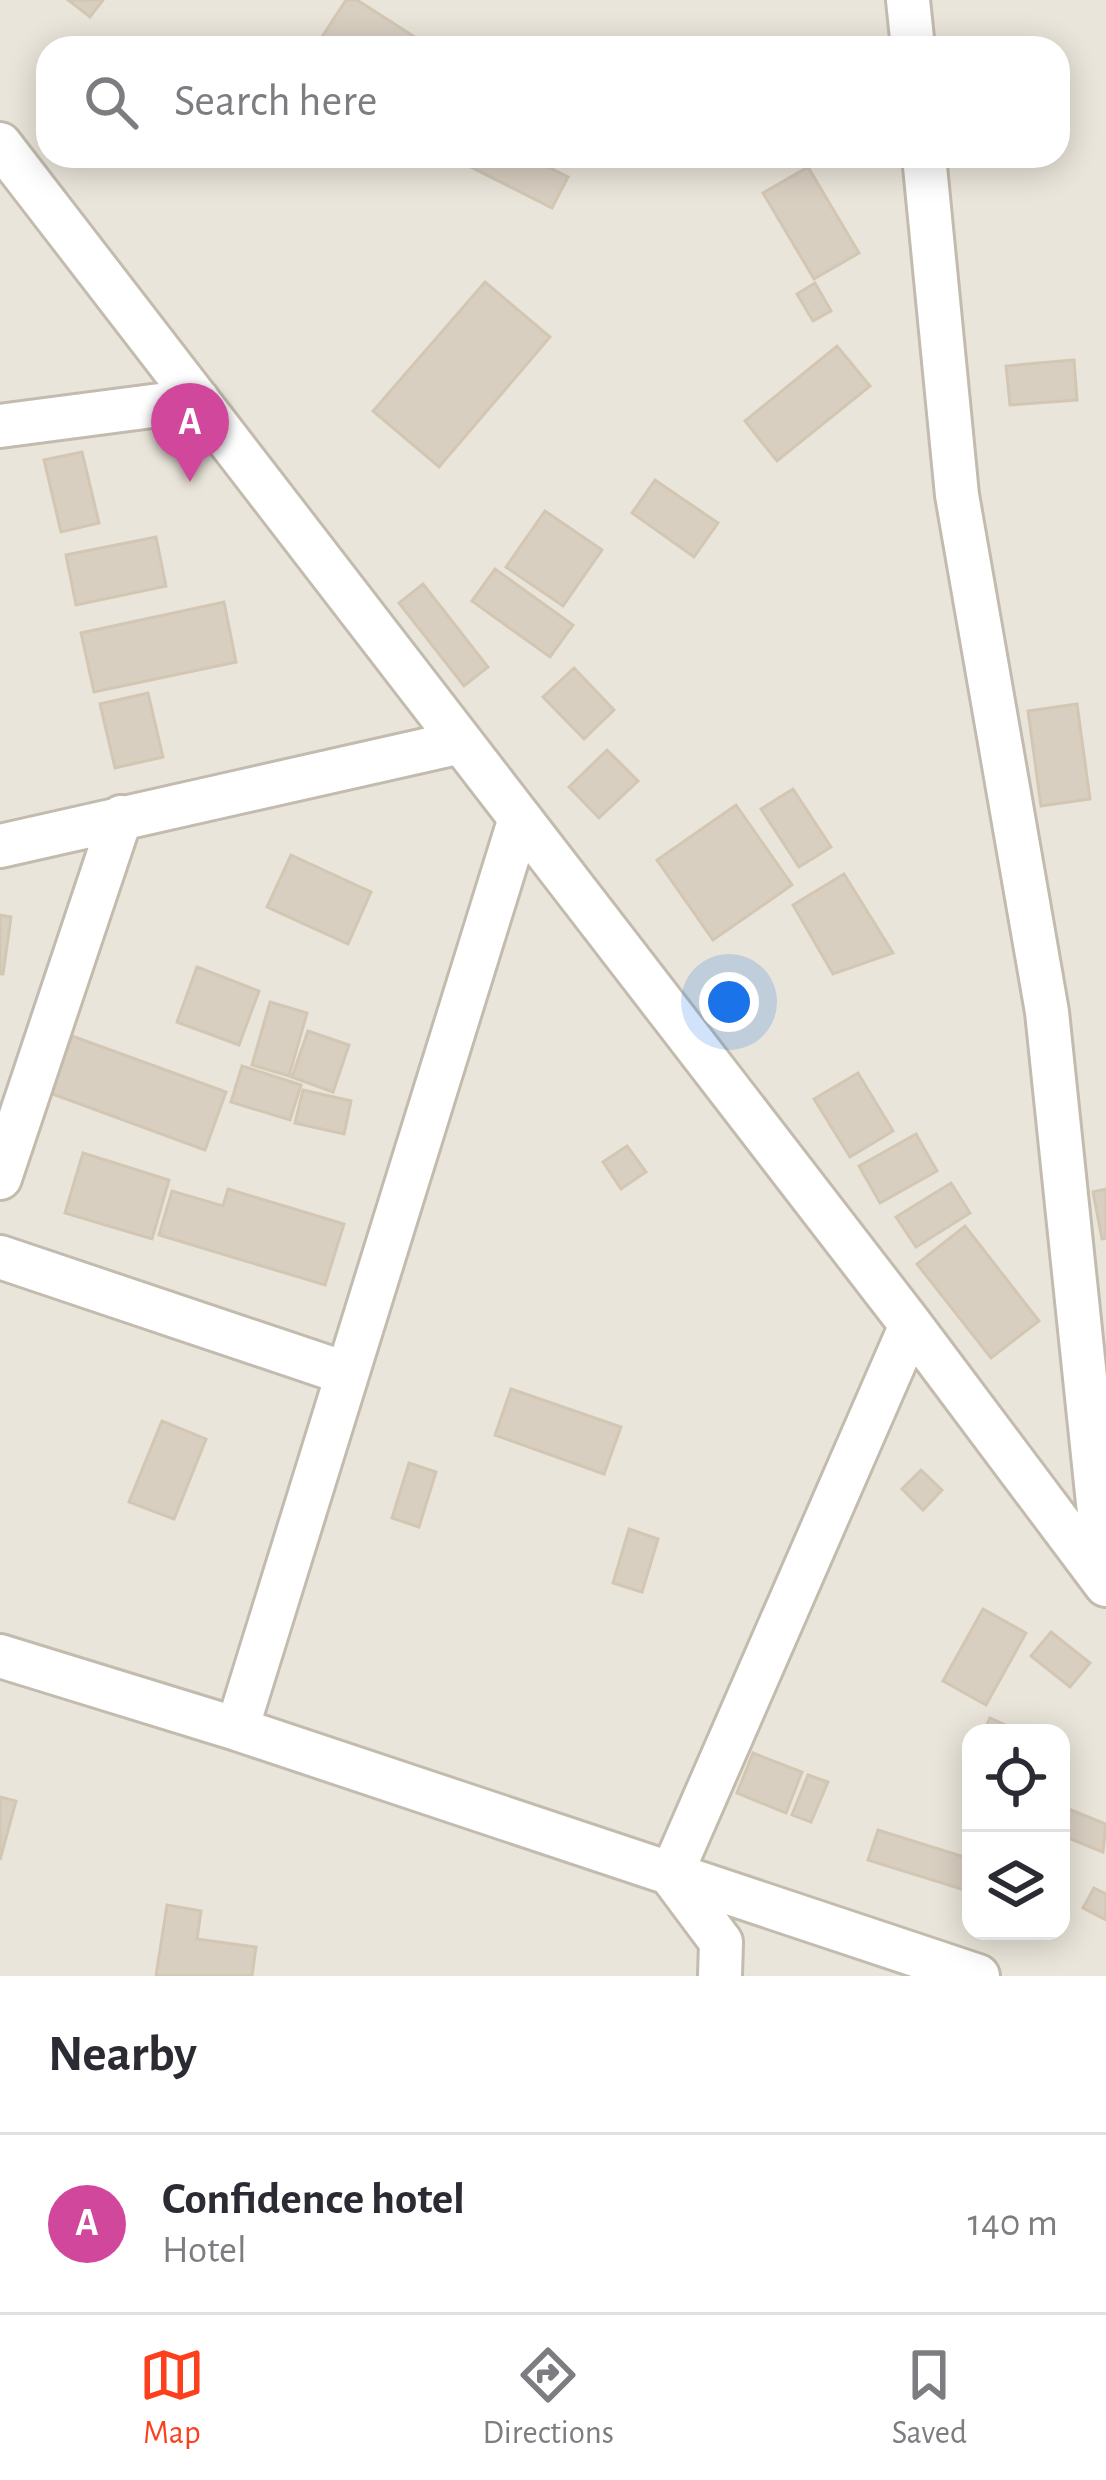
<!DOCTYPE html>
<style>
:root{--surface:#fff;--page:#f7f7f7;--text:#2b2b33;--muted:#7c7c81;--line:#e1e1e2;--accent:#fc3f1d}
body{margin:0;font-family:"Alegreya Sans",sans-serif;background:var(--page);color:var(--text)}
.controls{position:absolute;right:36px;bottom:36px;display:grid;overflow:hidden;border-radius:24px;box-shadow:0 6px 30px #0003}
.controls button{width:108px;height:108px;display:grid;place-items:center;padding:0;border:0;border-bottom:3px solid var(--line);background:var(--surface);color:var(--text);font:60px sans-serif}
.you{position:absolute;left:729px;top:1002px;width:42px;height:42px;margin:-30px;border:9px solid #fff;border-radius:50%;background:#1a73e8;box-shadow:0 0 0 18px #1a73e833}
.badge{display:grid;place-items:center;width:78px;height:78px;border-radius:50%;background:var(--accent);color:#fff;font-size:39px;font-weight:700}
.pin{position:absolute;translate:-50% -99px;filter:drop-shadow(0 3px 6px #0008)}
.pin::after{content:'';position:absolute;top:63px;width:42px;height:36px;background:inherit;clip-path:polygon(0 0,100% 0,50% 100%)}
.list{margin:0;padding:0;list-style:none}
h2{display:flex;justify-content:space-between;align-items:center;height:156px;margin:0;padding:0 48px;font-size:51px}
h2 small{font-size:39px;font-weight:400;color:var(--muted)}
.list li{display:grid;grid-template-columns:78px 1fr auto;gap:36px;align-items:center;box-sizing:border-box;height:180px;padding:0 48px;border-top:3px solid var(--line)}
.list b{display:block;font-size:45px;white-space:nowrap}
.list p{margin:0;font-size:39px;white-space:nowrap;color:var(--muted)}
.list em{font-size:39px;font-style:normal;color:var(--muted)}
.icon{flex:none;width:66px;height:66px;fill:none;stroke:currentColor;stroke-width:2;stroke-linecap:round;stroke-linejoin:round}
.map{position:relative;flex:none;width:1106px;height:1976px;overflow:hidden}
.search{position:absolute;background:var(--surface);box-shadow:0 6px 30px #0003;left:36px;right:36px;top:36px;height:132px;display:flex;align-items:center;gap:30px;box-sizing:border-box;padding:0 42px;border-radius:36px;color:var(--muted);font-size:45px}
.sheet{height:336px;background:var(--surface)}
nav{display:flex;justify-content:space-around;align-items:center;box-sizing:border-box;height:168px;border-top:3px solid var(--line);background:var(--surface);font-size:33px;color:var(--muted)}
nav a{display:grid;justify-items:center;gap:6px}
nav .on{color:var(--accent)}
.map>svg:first-child{display:block}
.residential{fill:#eae5da;fill-rule:evenodd}
.building{fill:#d8cfc1;stroke:#d3c7b4;stroke-width:3}
.lines{fill:none;stroke-linecap:round;stroke-linejoin:round}
.minor-casing{stroke:#c2bbae;stroke-width:48}
.minor{stroke:#fff;stroke-width:42}
</style>
<div class="map">
<svg width="1106" height="1976" viewBox="0 0 1106 1976">
<rect width="100%" height="100%" fill="#f6f3ec"/>
<path class="residential" d="M0,0H1106V1976H0ZM48,48H1058V156H48ZM971,1733H1061V1931H971Z"/>
<path class="building" d="M68,0H103L90,17Z
M346,0H357L432,48H325L318,43Z
M472,156H526L568,177L552,208L467,165Z
M808,167L859,253L814,279L763,193Z
M485,282L550,337L439,467L373,411Z
M815,283L831,311L813,321L797,294Z
M837,346L870,386L777,461L745,421Z
M1074,360L1077,400L1010,405L1006,366Z
M82,452L99,523L61,532L44,460Z
M655,480L718,523L694,557L632,513Z
M545,511L602,550L563,606L506,567Z
M156,537L166,586L76,605L66,555Z
M495,569L573,625L550,657L472,601Z
M423,584L488,667L464,686L399,603Z
M224,602L236,662L94,692L81,633Z
M574,668L614,710L584,739L543,697Z
M148,693L163,757L115,768L100,704Z
M1077,704L1090,799L1041,806L1028,711Z
M607,750L638,781L599,818L569,787Z
M793,789L831,847L799,867L761,809Z
M736,805L792,885L713,940L657,860Z
M291,855L371,892L348,944L267,907Z
M844,874L893,953L833,974L793,905Z
M0,915L11,917L3,974H0Z
M197,967L259,991L239,1045L177,1022Z
M270,1002L307,1013L289,1076L252,1065Z
M308,1031L349,1045L333,1092L292,1077Z
M72,1036L226,1092L205,1150L50,1093Z
M242,1066L301,1085L290,1120L231,1102Z
M858,1073L893,1131L850,1157L814,1099Z
M303,1090L351,1101L344,1134L295,1123Z
M916,1134L937,1171L880,1203L859,1166Z
M627,1146L646,1172L621,1189L603,1162Z
M83,1153L169,1180L152,1239L65,1213Z
M951,1183L970,1213L916,1247L896,1217Z
M228,1189L344,1224L325,1285L159,1235L172,1191L223,1206Z
M1106,1189V1238L1102,1239L1093,1192Z
M965,1226L1039,1321L991,1358L917,1264Z
M511,1389L621,1427L604,1474L495,1435Z
M162,1421L206,1439L174,1519L129,1502Z
M409,1463L436,1472L419,1527L392,1518Z
M921,1470L942,1490L923,1510L902,1489Z
M629,1529L658,1539L642,1592L613,1583Z
M983,1609L1026,1633L986,1705L943,1681Z
M1051,1632L1090,1663L1070,1687L1031,1656Z
M990,1718L1023,1733H983Z
M753,1753L802,1772L786,1813L737,1793Z
M808,1775L828,1782L811,1822L792,1815Z
M0,1797L16,1801L0,1860Z
M1061,1806L1106,1824L1103,1852L1061,1835Z
M878,1830L971,1859V1892L868,1860Z
M1094,1888L1106,1894V1920L1083,1908Z
M167,1905L201,1911L197,1939L256,1947L252,1976H156Z"/>
<g class="lines">
<defs>
<path id="minor" d="M908,0L913,48
M0,144L911,1325L1106,1585
M924,156L957,495L1047,1012L1106,1580
M0,426L198,400
M0,846L461,742
M0,1178L121,817
M0,1257L345,1373
M0,1656L237,1729L978,1976
M237,1729L520,818
M720,1976L721,1942L671,1875L911,1325"/>
</defs>
<use href="#minor" class="minor-casing"/>
<use href="#minor" class="minor"/>
</g>
</svg>
<div class="controls">
<button><svg class="icon" aria-label="locate" viewBox="0 0 24 24"><circle cx="12" cy="12" r="6"/><path d="M12 2v4M12 18v4M2 12h4M18 12h4"/></svg></button>
<button><svg class="icon" aria-label="layers" viewBox="0 0 24 24"><path d="M12 4l9 5-9 5-9-5zM3 14l9 5 9-5"/></svg></button>
</div>
<div class="you"></div>
<div class="pin badge" style="left:190px;top:482px;background:#d1479c">A</div>
<div class="search"><svg class="icon" aria-label="search" viewBox="0 0 24 24"><circle cx="10" cy="10" r="6"/><path d="M15 15l6 6"/></svg>Search here</div>
</div>
<section class="sheet">
<h2>Nearby<small></small></h2>
<ul class="list">
<li><span class="badge" style="background:#d1479c">A</span><div><b>Confidence hotel</b><p>Hotel</p></div><em>140 m</em></li>
</ul>
</section>
<nav>
<a class="on"><svg class="icon" aria-label="map" viewBox="0 0 24 24"><path d="M3 6l6-2 6 2 6-2v14l-6 2-6-2-6 2zM9 4v14M15 6v14"/></svg>Map</a>
<a><svg class="icon" aria-label="directions" viewBox="0 0 24 24"><path d="M12 3l9 9-9 9-9-9zM9 14v-3h6M13 9l2 2-2 2"/></svg>Directions</a>
<a><svg class="icon" aria-label="saved" viewBox="0 0 24 24"><path d="M7 4h10v16l-5-4-5 4z"/></svg>Saved</a>
</nav>
